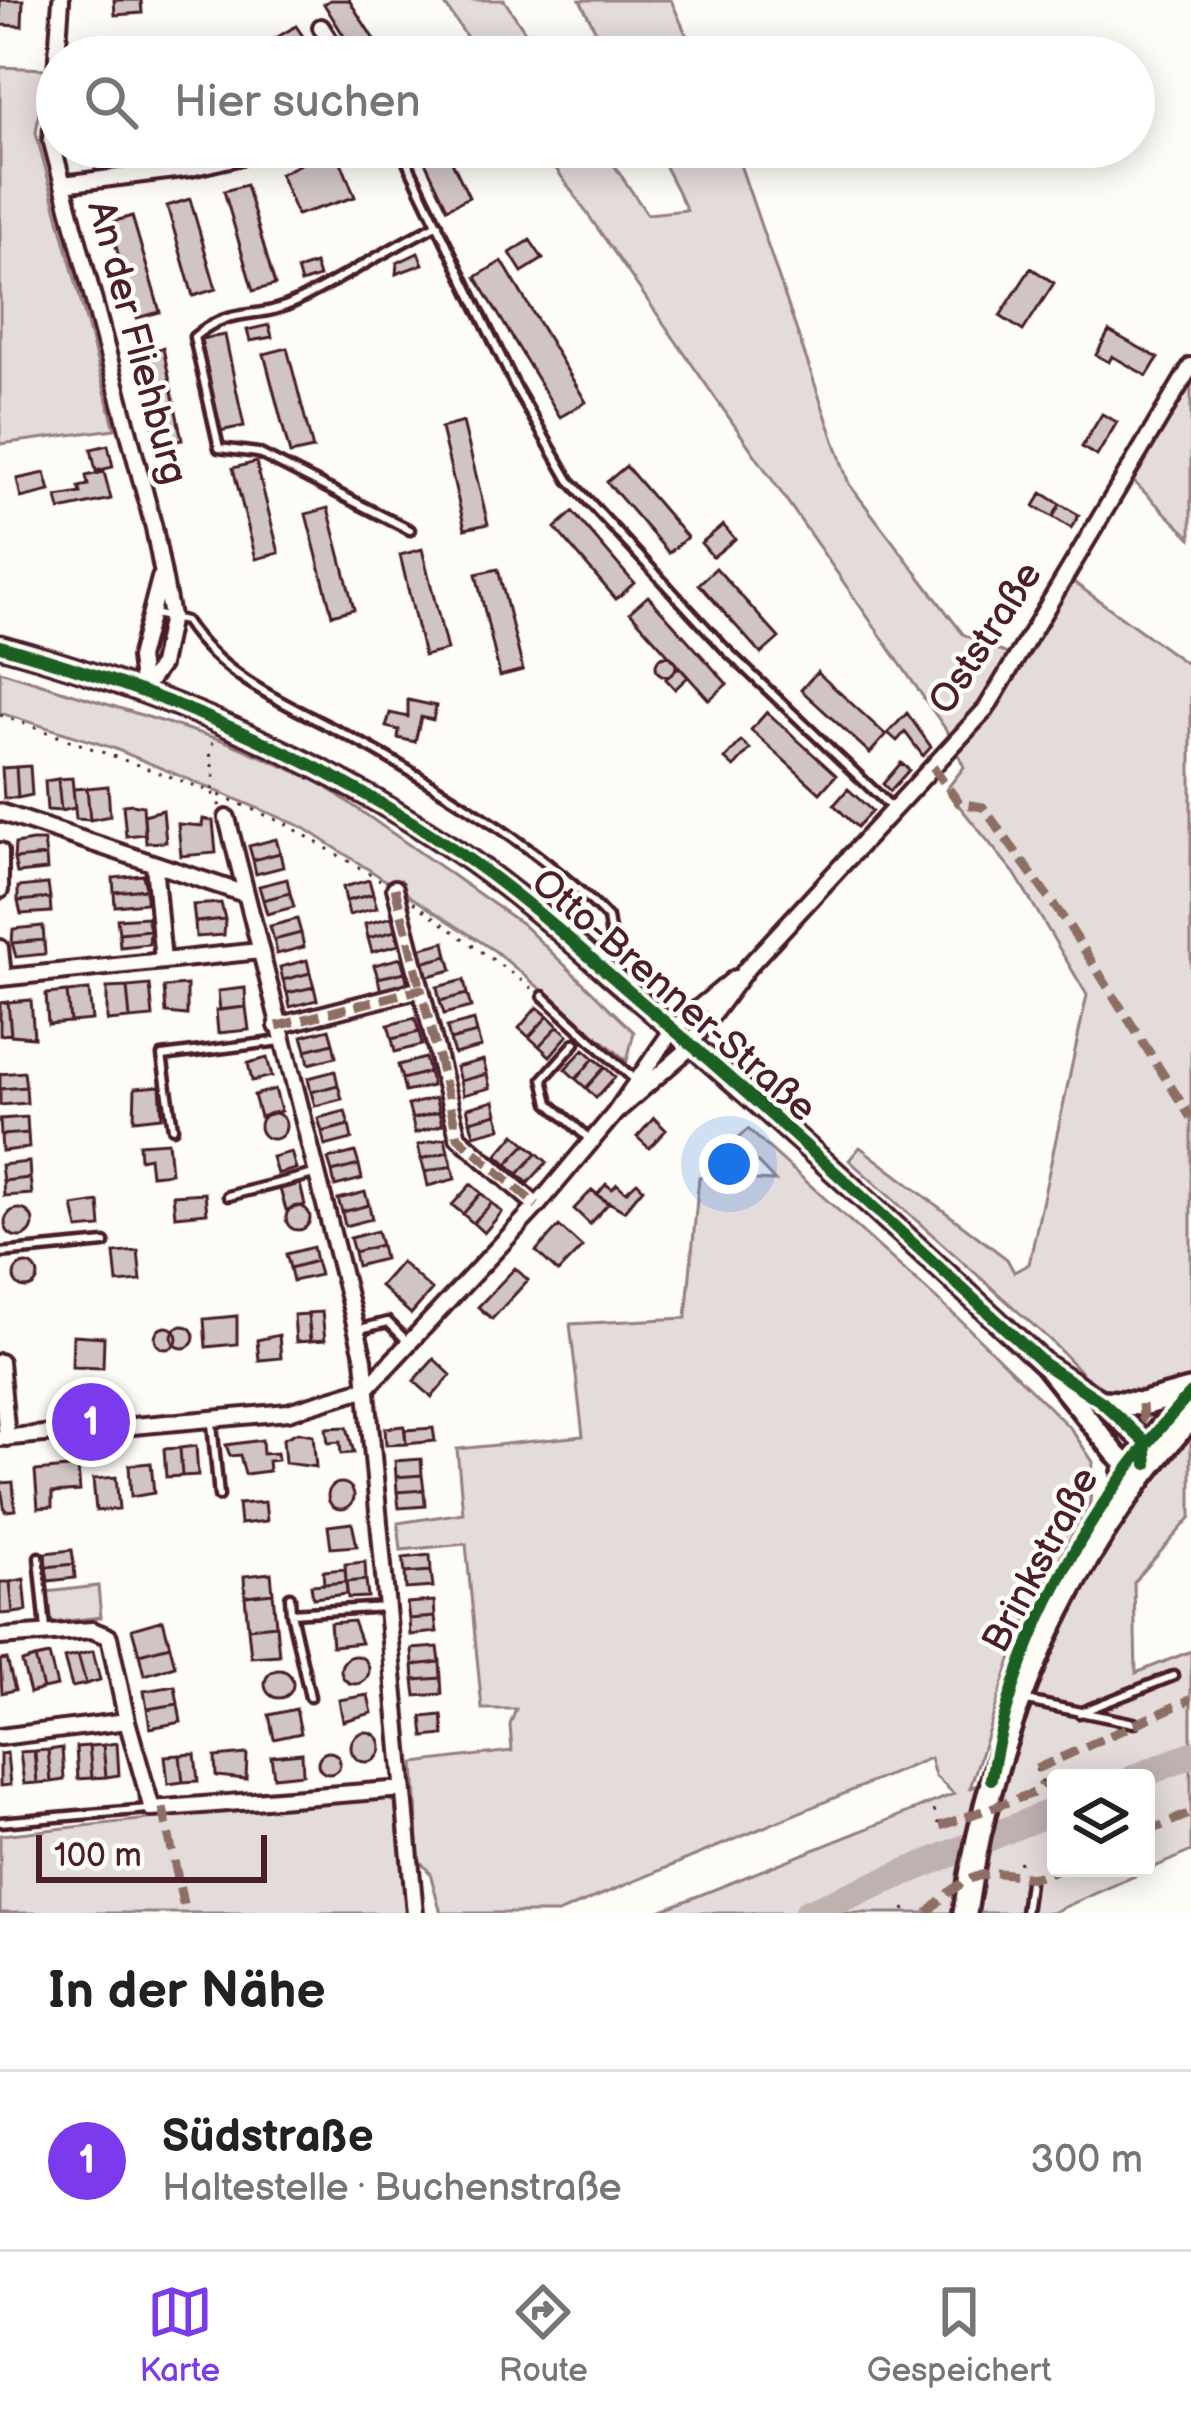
<!DOCTYPE html>
<html lang="de">
<meta charset="utf-8">
<style>
:root{--surface:#fff;--page:#f6f6f6;--text:#222;--muted:#767676;--line:#e0e0e0;--accent:#7c3aed}
body{margin:0;font-family:"Balsamiq Sans",sans-serif;background:var(--page);color:var(--text)}
.controls{position:absolute;right:36px;bottom:36px;display:grid;overflow:hidden;border-radius:12px;box-shadow:0 6px 30px #0003}
.controls button{width:108px;height:108px;display:grid;place-items:center;padding:0;border:0;border-bottom:3px solid var(--line);background:var(--surface);color:var(--text);font:60px sans-serif}
.scale{position:absolute;left:36px;bottom:30px;width:231px;box-sizing:border-box;padding-left:12px;border:6px solid #4a1f2b;border-top:0;font-size:33px;line-height:42px;white-space:nowrap;color:#4a1f2b;-webkit-text-stroke:9px #fdfcf7;paint-order:stroke}
.you{position:absolute;left:729px;top:1164px;width:42px;height:42px;margin:-30px;border:9px solid #fff;border-radius:50%;background:#1a73e8;box-shadow:0 0 0 18px #1a73e833}
.badge{display:grid;place-items:center;width:78px;height:78px;border-radius:50%;background:var(--accent);color:#fff;font-size:39px;font-weight:700}
.pin{position:absolute;translate:-50% -50%;border:6px solid #fff;box-shadow:0 3px 12px #0006}
.list{margin:0;padding:0;list-style:none}
h2{display:flex;justify-content:space-between;align-items:center;height:156px;margin:0;padding:0 48px;font-size:51px}
h2 small{font-size:39px;font-weight:400;color:var(--muted)}
.list li{display:grid;grid-template-columns:78px 1fr auto;gap:36px;align-items:center;box-sizing:border-box;height:180px;padding:0 48px;border-top:3px solid var(--line)}
.list b{display:block;font-size:45px;white-space:nowrap}
.list p{margin:0;font-size:39px;white-space:nowrap;color:var(--muted)}
.list em{font-size:39px;font-style:normal;color:var(--muted)}
.icon{flex:none;width:66px;height:66px;fill:none;stroke:currentColor;stroke-width:2;stroke-linecap:round;stroke-linejoin:round}
.map{position:relative;flex:none;width:1191px;height:1913px;overflow:hidden}
.search{position:absolute;background:var(--surface);box-shadow:0 6px 30px #0003;left:36px;right:36px;top:36px;height:132px;display:flex;align-items:center;gap:30px;box-sizing:border-box;padding:0 42px;border-radius:66px;color:var(--muted);font-size:45px}
.sheet{height:336px;background:var(--surface)}
nav{display:flex;justify-content:space-around;align-items:center;box-sizing:border-box;height:168px;border-top:3px solid var(--line);background:var(--surface);font-size:33px;color:var(--muted)}
nav a{display:grid;justify-items:center;gap:6px}
nav .on{color:var(--accent)}
.map>svg:first-child{display:block}
.green{fill:#e3dcda;stroke:#967e82;stroke-width:3;fill-rule:evenodd}
.lines{fill:none;stroke-linecap:round;stroke-linejoin:round}
.river{stroke:#c0b1b1;stroke-width:27}
.building{fill:#d0c5c4;stroke:#4a1f2b;stroke-width:3}
.lane-casing{stroke:#4a1f2b;stroke-width:15}
.street-casing{stroke:#4a1f2b;stroke-width:22}
.secondary-casing{stroke:#4a1f2b;stroke-width:27}
.primary-casing{stroke:#4a1f2b;stroke-width:30}
.path{stroke:#4a1f2b;stroke-width:3;stroke-dasharray:3 9;stroke-linecap:butt}
.lane{stroke:#fdfcf7;stroke-width:6}
.street{stroke:#fdfcf7;stroke-width:14}
.secondary{stroke:#fdfcf7;stroke-width:18}
.primary{stroke:#fdfcf7;stroke-width:21}
.quiet{stroke:#8d6e63;stroke-width:9;stroke-dasharray:18 9;stroke-linecap:butt}
.cycleway-casing{stroke:#fdfcf7;stroke-width:20}
.cycleway{stroke:#1b5e20;stroke-width:12}
.labels{text-anchor:middle;stroke-width:9;stroke-linejoin:round;paint-order:stroke}
.street-label{font-size:39px;fill:#4a1f2b;stroke:#fdfcf7}
</style>
<div class="map">
<svg width="1191" height="1913" viewBox="0 0 1191 1913">
<rect width="100%" height="100%" fill="#fdfcf7"/>
<filter id="ink" filterUnits="userSpaceOnUse"><feTurbulence type="fractalNoise" baseFrequency=".00833" numOctaves="2"/><feDisplacementMap in="SourceGraphic" scale="24" xChannelSelector="R" yChannelSelector="G"/><feConvolveMatrix kernelMatrix="1 2 1 2 8 2 1 2 1" color-interpolation-filters="sRGB"/></filter>
<g filter="url(#ink)">
<path class="green" d="M442,0H504L542,57H480Z
M580,0H671L696,57H609Z
M0,67L45,69L36,133L115,429L0,444Z
M541,147H602L647,214L687,210L655,147H734L849,484L963,634L1025,662L1072,581L1191,667V1517L1134,1582L1136,1673L1191,1651V1851L1051,1913H655L954,1794L935,1776L930,1758L558,1913H441L430,1873L419,1860L414,1763L512,1751L510,1725L516,1709H482L466,1544L401,1550L398,1523L463,1513L457,1449L583,1436L570,1324L686,1318L699,1177L775,1181L736,1140L748,1129L962,1322L1071,1429L1093,1462L1090,1502L1020,1632L970,1788L1006,1773L1024,1706L1153,1447L1050,1340L849,1160L860,1147L1007,1259L1014,1272L1029,1264L1087,995L1015,874L946,790L964,767L949,734ZM1056,1778H1146V1868H1056Z
M1191,383V538L1132,480Z
M0,671L225,741L318,781L522,924L634,1032L627,1061L495,951L303,827L113,748L0,713Z
M98,1586L101,1617L50,1623L46,1592Z
M380,1794L395,1803L406,1913H0V1835Z"/>
<g class="lines">
<path class="river" d="M1134,1778L1191,1755
M807,1913L1056,1810"/>
</g>
<path class="building" d="M0,0H23L22,26L0,25Z
M114,0H141L142,13L115,15Z
M330,0H349L385,57H357L324,4Z
M296,26L317,57H288L276,38Z
M93,147H118L120,169L96,171Z
M164,147H188L190,161L165,164Z
M335,147L355,197L297,215L280,174Z
M418,147H445L469,197L447,208Z
M246,185L275,285L253,291L224,191Z
M190,199L216,289L193,296L167,206Z
M132,216L160,312L137,318L109,223Z
M530,240L543,259L522,272L510,253Z
M418,253L423,264L396,274L397,263Z
M502,261L586,402L560,417L476,277Z
M315,264L319,277L301,283L297,270Z
M1031,268L1054,283L1023,331L1000,316Z
M269,325L272,337L250,341L247,330Z
M1109,331L1158,358L1147,376L1112,356L1109,362L1096,355Z
M225,335L244,426L220,431L201,339Z
M163,348L182,440L158,444L139,353Z
M287,348L313,449L290,454L264,354Z
M1102,414L1117,422L1097,456L1082,447Z
M463,422L488,524L465,529L441,428Z
M108,445L113,467L96,471L91,449Z
M256,462L279,553L256,559L233,468Z
M626,466L687,537L669,553L607,482Z
M104,472L111,499L60,510L57,497L81,493L79,487L88,485L86,476Z
M45,473L50,491L21,498L17,479Z
M1042,493L1060,504L1053,517L1034,506Z
M1060,504L1079,515L1071,528L1053,517Z
M328,508L354,609L332,615L306,514Z
M573,512L634,583L616,599L555,528Z
M723,525L735,539L713,557L701,543Z
M422,549L447,650L424,656L400,555Z
M716,568L779,638L761,654L699,584Z
M498,569L523,670L500,676L476,574Z
M648,596L727,684L709,700L630,612Z
M656 666a10 10 0 1 1 20 0a10 10 0 1 1-20 0Z
M679,667L688,677L675,689L666,679Z
M817,672L886,735L870,753L801,690Z
M408,700L436,706L433,720L421,717L415,742L398,738L399,730L386,727L390,713L408,717Z
M767,712L836,775L820,793L751,730Z
M907,713L931,747L923,756L905,732L897,741L888,733Z
M741,741L750,749L734,767L725,759Z
M901,763L909,770L890,791L883,784Z
M30,766L32,795L18,798L16,767Z
M16,767L18,798H4L2,768Z
M72,778L75,808L61,811L58,779Z
M58,779L61,811L47,810L45,781Z
M108,786L110,816L90,820L87,788Z
M87,788L90,820L76,819L73,789Z
M848,789L872,811L857,827L834,805Z
M132,804L143,806L145,834L126,836L123,805Z
M163,810L166,842L146,843L144,815Z
M203,819L213,821L216,853L181,856L178,824L202,826Z
M276,839L280,853L253,860L249,846Z
M32,841H44L46,856L14,859L15,844Z
M280,853L283,867L256,874L253,860Z
M46,856L47,870L17,873L14,859Z
M143,875L146,889L114,892L113,878Z
M287,879L290,893L263,900L259,886Z
M369,880L373,894L346,901L343,887Z
M48,884L50,898L18,901V887Z
M146,889V903L115,906L114,892Z
M290,893L294,907L267,914L263,900Z
M373,894L377,908L349,915L346,901Z
M50,898L51,912L21,914L18,901Z
M221,903L225,919L195,922L193,905Z
M147,917L150,930L119,933L117,919Z
M392,917L395,931L368,938L365,924Z
M225,919L224,935L196,937L195,922Z
M297,919L301,933L274,940L270,926Z
M43,926L44,940L12,943L13,929Z
M150,930L149,944L120,947L119,933Z
M395,931L399,945L372,952L368,938Z
M301,933L304,947L277,954L274,940Z
M44,940L45,954L16,957L12,943Z
M445,942L448,956L421,963L418,949Z
M448,956L452,970L425,977L421,963Z
M401,958L405,972L378,978L374,965Z
M307,960L310,973L283,980L280,967Z
M405,972L408,985L381,992L378,978Z
M310,973L314,987L287,993L283,980Z
M464,980L467,994L440,1001L437,987Z
M150,985L153,1017L130,1019L127,987Z
M187,985V1015L166,1013L164,987Z
M127,987L130,1019L107,1021V988Z
M314,987L317,1000L290,1007L287,993Z
M245,988L246,1007L220,1010L218,991Z
M89,990L92,1020L70,1022L67,992Z
M67,992L70,1022L48,1024L46,994Z
M467,994L471,1007L444,1014L440,1001Z
M31,1000L34,1037L11,1035L8,1002Z
M8,1002L11,1034L0,1035V1003Z
M246,1007L249,1030L218,1033L216,1010Z
M537,1007L548,1016L529,1037L519,1028Z
M548,1016L558,1026L539,1046L529,1037Z
M415,1018L419,1032L392,1039L388,1025Z
M474,1020L477,1033L450,1040L447,1027Z
M558,1026L568,1035L550,1056L539,1046Z
M329,1029L333,1043L306,1050L302,1036Z
M419,1032L422,1045L395,1052L392,1039Z
M477,1033L481,1047L454,1054L450,1040Z
M333,1043L336,1057L309,1064L306,1050Z
M584,1049L594,1058L576,1079L565,1069Z
M267,1058L272,1076L252,1081L248,1063Z
M425,1058L429,1072L402,1079L398,1065Z
M594,1058L605,1067L586,1088L576,1079Z
M483,1060L487,1074L460,1081L456,1067Z
M605,1067L615,1077L596,1098L586,1088Z
M335,1071L338,1085L311,1092L308,1078Z
M24,1072L26,1087L0,1089V1074Z
M429,1072L432,1086L405,1092L402,1079Z
M487,1074L490,1088L463,1095L460,1081Z
M338,1085L342,1099L315,1106L311,1092Z
M160,1086L162,1117L134,1120L135,1088Z
M26,1087L27,1103L0,1105V1089Z
M275,1089L281,1111L260,1117L254,1095Z
M435,1098L439,1112L412,1119L408,1105Z
M494,1101L497,1114L470,1121L467,1108Z
M345,1111L349,1125L322,1132L318,1118Z
M439,1112L442,1125L415,1133L412,1119Z
M260 1126a13 13 0 1 1 26 0a13 13 0 1 1-26 0Z
M497,1114L501,1128L474,1135L470,1121Z
M27,1117L28,1133L1,1135L0,1119Z
M654,1118L666,1130L649,1148L637,1137Z
M349,1125L352,1139L325,1146L322,1132Z
M28,1133L29,1148L2,1151L1,1135Z
M515,1134L526,1144L507,1164L497,1155Z
M445,1138L448,1152L421,1159L418,1145Z
M168,1142L171,1173L151,1175L149,1157L140,1159L139,1144Z
M526,1144L537,1153L518,1174L507,1164Z
M291,1152L296,1169L277,1174L272,1157Z
M355,1152L359,1165L332,1172L328,1159Z
M448,1152L452,1166L425,1172L421,1159Z
M537,1153L547,1162L528,1183L518,1174Z
M29,1162L30,1178L3,1181L1,1165Z
M359,1165L362,1179L335,1186L332,1172Z
M452,1166L455,1179L428,1186L425,1172Z
M30,1178L32,1194L4,1196L3,1181Z
M637,1182L643,1188L624,1211L597,1195L606,1184L612,1189L617,1184L626,1192Z
M300,1184L305,1205L286,1210L280,1189Z
M471,1184L481,1193L463,1214L452,1205Z
M592,1190L608,1204L590,1224L574,1209Z
M365,1192L369,1205L342,1212L338,1199Z
M205,1193L207,1213L175,1216L173,1195Z
M481,1193L492,1203L473,1223L463,1214Z
M99,1202L101,1227L78,1229L73,1206Z
M492,1203L502,1212L484,1233L473,1223Z
M369,1205L372,1219L345,1226L342,1212Z
M286 1218a12 12 0 1 1 24 0a12 12 0 1 1-24 0Z
M5 1223a14 14 0 1 1 28 0a14 14 0 1 1-28 0Z
M559,1226L582,1247L558,1272L536,1251Z
M377,1231L381,1245L354,1252L350,1238Z
M381,1245L384,1259L357,1266L354,1252Z
M313,1247L316,1261L290,1268L286,1254Z
M138,1251L141,1281L117,1283L114,1253Z
M316,1261L320,1275L293,1281L290,1268Z
M401,1262L432,1290L411,1314L380,1286Z
M14 1276a12 12 0 1 1 24 0a12 12 0 1 1-24 0Z
M515,1268L528,1280L492,1319L478,1307Z
M322,1312L325,1340L311,1341L308,1313Z
M308,1314L310,1341L296,1342L294,1315Z
M237,1316V1344L206,1347L204,1319Z
M172 1337a11 11 0 1 1 22 0a11 11 0 1 1-22 0Z
M155 1338a11 11 0 1 1 22 0a11 11 0 1 1-22 0Z
M73,1335L104,1337L103,1368L72,1367Z
M279,1335L281,1358L259,1360L257,1340Z
M434,1359L451,1375L432,1397L414,1381Z
M404,1426L406,1444L386,1445L385,1428Z
M347,1427L354,1453L341,1454L340,1442L328,1443L326,1428Z
M433,1428L435,1441L406,1444L405,1430Z
M298,1432L313,1435L316,1467L285,1463L283,1439Z
M262,1440L263,1454L277,1453L278,1460L268,1461L269,1471L245,1474L240,1455L230,1456L226,1445Z
M196,1446L198,1475L182,1476L180,1448Z
M180,1448L182,1476L166,1477L164,1449Z
M421,1459L422,1475L396,1477L395,1461Z
M151,1463L154,1493L131,1497L129,1465Z
M78,1467L80,1491L52,1493V1507L38,1508L35,1471Z
M422,1475L424,1490L397,1492L396,1477Z
M116,1477L119,1509L96,1511L93,1479Z
M13,1482L15,1510L5,1511L0,1483Z
M328 1496a13 13 0 1 1 26 0a13 13 0 1 1-26 0Z
M424,1490L425,1506L399,1508L397,1492Z
M265,1502L267,1521L240,1524L238,1504Z
M352,1523L357,1546L331,1548L328,1526Z
M72,1550L74,1564L46,1567L45,1553Z
M430,1555L431,1571L405,1573L403,1558Z
M365,1562L366,1580L346,1582L345,1564Z
M74,1564L75,1578L48,1581L46,1567Z
M345,1569L346,1582L324,1584L323,1571Z
M431,1571L433,1587L406,1589L405,1573Z
M271,1573L273,1593L245,1596L244,1576Z
M24,1579L27,1611L13,1613L10,1582Z
M366,1580L368,1597L348,1598L346,1582Z
M0,1582H10L13,1613L0,1614Z
M346,1582L347,1594L313,1598L311,1585Z
M273,1593L276,1625L248,1628L245,1596Z
M434,1601L435,1617L409,1619L407,1603Z
M435,1617L437,1632L410,1635L409,1619Z
M163,1620L170,1646L139,1654L132,1629Z
M353,1621L361,1643L332,1646L330,1623Z
M276,1625L279,1655L251,1657L248,1628Z
M170,1646L175,1666L144,1675L139,1654Z
M438,1647L440,1662L413,1665L412,1649Z
M93,1651L100,1680L86,1684L78,1655Z
M49,1655L57,1686L43,1689L35,1658Z
M78,1655L86,1684L72,1687L64,1658Z
M341 1670a14 14 0 1 1 28 0a14 14 0 1 1-28 0Z
M35,1658L43,1689L30,1693L22,1662Z
M7,1659L15,1690L2,1693L0,1660Z
M440,1662L441,1678L414,1680L413,1665Z
M265 1684a14 14 0 1 1 28 0a14 14 0 1 1-28 0Z
M441,1678L442,1694L416,1696L414,1680Z
M175,1686L178,1704L147,1709L144,1691Z
M368,1695L372,1713L343,1721L339,1700Z
M178,1704L181,1722L150,1728L147,1709Z
M296,1709L301,1733L274,1739L269,1715Z
M442,1715L444,1735L424,1737L422,1717Z
M351 1747a15 15 0 1 1 30 0a15 15 0 1 1-30 0Z
M117,1743L119,1775L106,1777L103,1745Z
M103,1745L106,1777L92,1778L89,1746Z
M89,1746L92,1778L78,1779L76,1747Z
M62,1748L64,1780L51,1782L48,1750Z
M48,1750L51,1782L37,1783L35,1751Z
M34,1751L37,1783L24,1784L20,1752Z
M318 1763a11 11 0 1 1 22 0a11 11 0 1 1-22 0Z
M7,1753L10,1785L0,1786V1754Z
M302,1753L303,1774L274,1777L271,1756Z
M195,1754L198,1781L183,1782L180,1755Z
M247,1754L246,1779L216,1776L215,1757Z
M180,1755L183,1782L168,1784L165,1756Z"/>
<g class="lines">
<defs>
<path id="lane" d="M400,147L516,388L569,480L726,650L892,808
M410,530L258,453L219,448L194,337C233,304 256,322 297,301C345,277 390,248 438,224
M154,614L185,621C229,689 316,715 383,755C460,801 546,853 608,918L611,937L598,958
M543,996L637,1082
M575,1043L543,1079L549,1103L589,1139
M173,1128L162,1056L281,1041
M228,1196L314,1174
M0,1253L105,1243
M356,1330L388,1322L409,1343
M212,1423L219,1496
M39,1557L46,1630
M290,1597L291,1613
M310,1697L291,1613L386,1607
M1027,1701L1134,1723
M1079,1713L1173,1676
M0,1822L148,1809
M1025,1913L1029,1882"/>
<path id="street" d="M321,27L340,57
M57,57L61,0
M57,59L51,139L154,528L171,616L161,665L143,690
M63,184L191,168L281,147
M143,690L139,658L160,578
M0,812L245,894
M227,818L364,1359L415,1913
M0,851V890
M154,864L163,961
M395,888L421,989
M0,948L3,977
M0,978L260,951
M277,1026L421,989L458,1137L537,1206
M615,1113L684,1053L747,968L986,709L1191,366
M0,1362L7,1438
M0,1438L288,1412L367,1388L537,1206L615,1113L673,1029L735,978
M0,1637L92,1630L109,1637L127,1721
M0,1737L127,1721L152,1809L403,1789"/>
<path id="secondary" d="M0,646C162,691 315,755 455,850C526,897 587,956 652,1011C786,1125 915,1245 1044,1364L1102,1402L1145,1442L1147,1464L1128,1466L1116,1454L1044,1364"/>
<path id="primary" d="M1102,1402L1142,1404L1190,1391
M1124,1473L1191,1393
M965,1913C990,1731 1068,1553 1191,1417"/>
</defs>
<use href="#lane" class="lane-casing"/>
<use href="#street" class="street-casing"/>
<use href="#secondary" class="secondary-casing"/>
<use href="#primary" class="primary-casing"/>
<path class="path" d="M0,715L212,792L215,768L209,763L214,736
M220,806L212,792L286,824L380,880
M413,902L536,991
M1036,1769L1043,1784
M934,1810L940,1826
M1019,1861L1025,1875
M904,1908L906,1913"/>
<use href="#lane" class="lane"/>
<use href="#street" class="street"/>
<use href="#secondary" class="secondary"/>
<use href="#primary" class="primary"/>
<path class="quiet" d="M933,767L959,803L983,807L1069,926L1191,1118
M395,888L421,989
M277,1026L421,989L458,1137L537,1206
M1142,1404L1143,1418L1162,1431
M1036,1769L1191,1699
M163,1808L185,1913
M940,1826L1036,1792L1043,1784
M1146,1832L1191,1813
M928,1913C943,1895 969,1873 995,1873C1030,1873 1020,1886 1061,1868"/>
<defs>
<path id="cycleway" d="M0,646C162,691 315,755 455,850C526,897 587,956 652,1011C786,1125 915,1245 1044,1364L1102,1402L1145,1442L1147,1464
M991,1779C1015,1634 1092,1500 1191,1393"/>
</defs>
<use href="#cycleway" class="cycleway-casing"/>
<use href="#cycleway" class="cycleway"/>
</g>
</g>
<g class="labels">
<g class="street-label">
<text transform="translate(139 342) rotate(75)" y="14">An der Fliehburg</text>
<text transform="translate(984 637) rotate(-57)" y="14">Oststraße</text>
<text transform="translate(675 994) rotate(41)" y="14">Otto-Brenner-Straße</text>
<text transform="translate(1039 1559) rotate(-62)" y="14">Brinkstraße</text>
</g>
</g>
</svg>
<div class="controls">
<button><svg class="icon" aria-label="layers" viewBox="0 0 24 24"><path d="M12 4l9 5-9 5-9-5zM3 14l9 5 9-5"/></svg></button>
</div>
<div class="scale">100 m</div>
<div class="you"></div>
<div class="pin badge" style="left:91px;top:1422px">1</div>
<div class="search"><svg class="icon" aria-label="search" viewBox="0 0 24 24"><circle cx="10" cy="10" r="6"/><path d="M15 15l6 6"/></svg>Hier suchen</div>
</div>
<section class="sheet">
<h2>In der Nähe<small></small></h2>
<ul class="list">
<li><span class="badge">1</span><div><b>Südstraße</b><p>Haltestelle · Buchenstraße</p></div><em>300 m</em></li>
</ul>
</section>
<nav>
<a class="on"><svg class="icon" aria-label="map" viewBox="0 0 24 24"><path d="M3 6l6-2 6 2 6-2v14l-6 2-6-2-6 2zM9 4v14M15 6v14"/></svg>Karte</a>
<a><svg class="icon" aria-label="directions" viewBox="0 0 24 24"><path d="M12 3l9 9-9 9-9-9zM9 14v-3h6M13 9l2 2-2 2"/></svg>Route</a>
<a><svg class="icon" aria-label="saved" viewBox="0 0 24 24"><path d="M7 4h10v16l-5-4-5 4z"/></svg>Gespeichert</a>
</nav>
